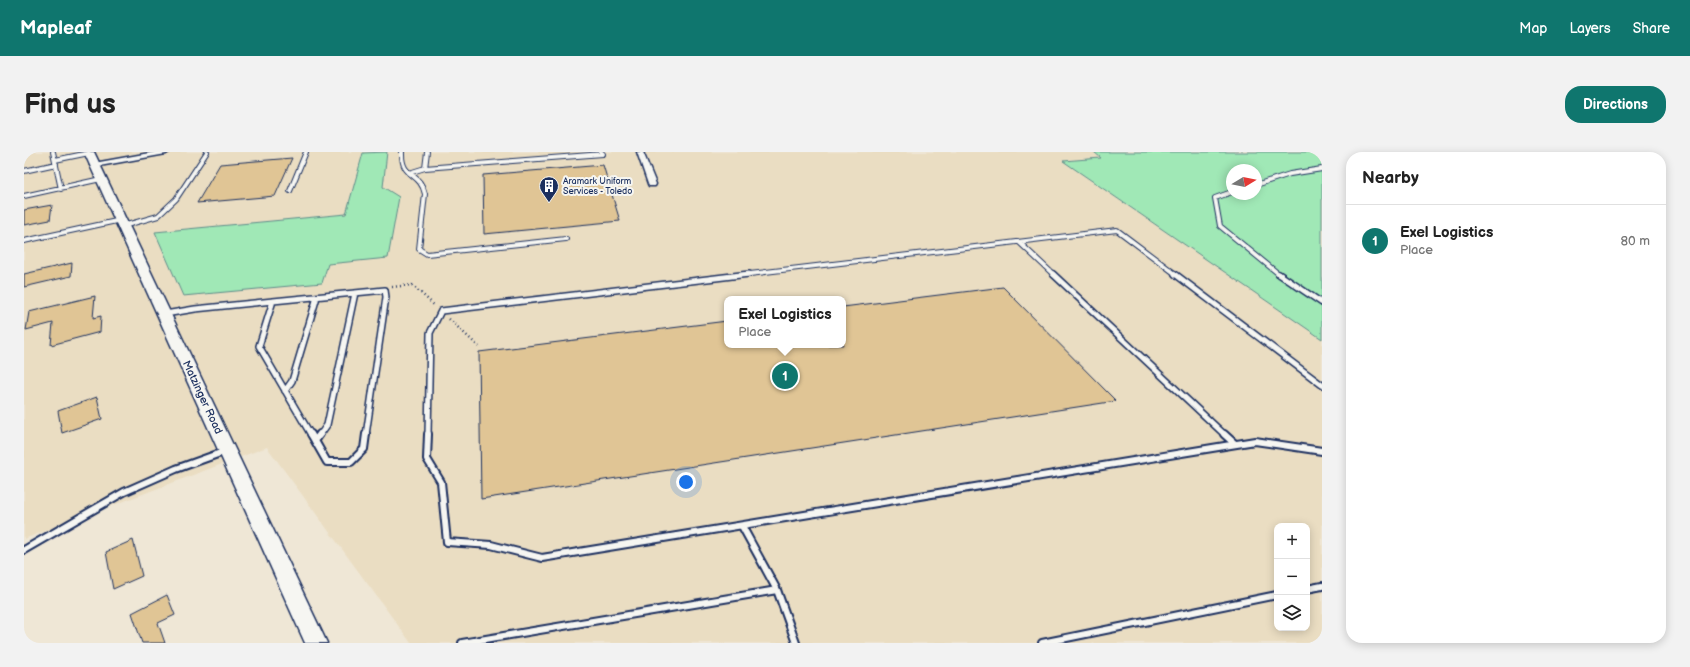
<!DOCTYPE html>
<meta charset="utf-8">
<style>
:root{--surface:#fff;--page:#f2f2f2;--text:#222;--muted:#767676;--line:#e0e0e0;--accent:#0f766e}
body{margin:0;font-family:"Balsamiq Sans",sans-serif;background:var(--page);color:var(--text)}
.controls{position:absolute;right:12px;bottom:12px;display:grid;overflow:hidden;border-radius:8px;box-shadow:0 2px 10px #0003}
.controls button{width:36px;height:36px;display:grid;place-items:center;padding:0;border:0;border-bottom:1px solid var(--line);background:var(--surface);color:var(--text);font:20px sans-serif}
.compass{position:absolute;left:1202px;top:12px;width:36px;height:36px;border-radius:50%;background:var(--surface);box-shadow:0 2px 10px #0003;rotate:80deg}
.you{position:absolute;left:662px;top:330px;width:14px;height:14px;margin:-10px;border:3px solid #fff;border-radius:50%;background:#1a73e8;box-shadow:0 0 0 6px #1a73e833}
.badge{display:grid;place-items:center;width:26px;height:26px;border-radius:50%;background:var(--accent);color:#fff;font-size:13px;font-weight:700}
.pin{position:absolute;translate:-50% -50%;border:2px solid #fff;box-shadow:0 1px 4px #0006}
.popup{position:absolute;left:700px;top:144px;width:122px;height:52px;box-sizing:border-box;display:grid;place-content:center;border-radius:8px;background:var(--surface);filter:drop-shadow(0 1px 3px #0005);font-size:13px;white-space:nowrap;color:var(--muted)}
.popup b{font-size:15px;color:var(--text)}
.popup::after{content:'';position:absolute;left:50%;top:100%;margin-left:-8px;border:8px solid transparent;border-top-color:var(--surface)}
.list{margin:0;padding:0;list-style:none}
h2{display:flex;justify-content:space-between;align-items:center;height:52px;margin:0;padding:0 16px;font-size:17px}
h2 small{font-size:13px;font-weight:400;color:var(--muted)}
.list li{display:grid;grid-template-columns:26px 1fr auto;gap:12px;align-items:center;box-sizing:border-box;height:72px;padding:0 16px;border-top:1px solid var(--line)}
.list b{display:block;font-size:15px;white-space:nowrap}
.list p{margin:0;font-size:13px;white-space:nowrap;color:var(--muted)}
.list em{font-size:13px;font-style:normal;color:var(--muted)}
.icon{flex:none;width:22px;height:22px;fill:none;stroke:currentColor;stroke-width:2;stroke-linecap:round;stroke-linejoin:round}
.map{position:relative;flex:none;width:1298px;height:491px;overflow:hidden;border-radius:16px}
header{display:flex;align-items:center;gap:24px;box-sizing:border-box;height:56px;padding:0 20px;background:var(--accent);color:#fff}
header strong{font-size:19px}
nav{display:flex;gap:22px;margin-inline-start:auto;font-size:14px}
.intro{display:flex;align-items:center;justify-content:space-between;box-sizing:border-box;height:96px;padding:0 24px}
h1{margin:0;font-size:28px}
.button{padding:10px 18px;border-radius:16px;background:var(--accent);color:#fff;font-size:14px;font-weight:700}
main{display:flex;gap:24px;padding:0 24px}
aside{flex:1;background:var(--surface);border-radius:16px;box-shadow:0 2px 10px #0003}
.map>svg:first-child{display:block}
.built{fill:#eaddc2;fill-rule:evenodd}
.green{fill:#a0e8b6;stroke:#5e8c8a;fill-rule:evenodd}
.building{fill:#e0c595;stroke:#1b2f5e}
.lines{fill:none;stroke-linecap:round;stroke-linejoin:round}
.lane-far2-casing{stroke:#1b2f5e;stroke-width:6}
.lane-far1-casing{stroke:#1b2f5e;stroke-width:8}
.lane-casing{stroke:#1b2f5e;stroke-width:10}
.street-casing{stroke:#1b2f5e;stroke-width:3}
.secondary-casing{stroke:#1b2f5e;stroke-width:3}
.path{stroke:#1b2f5e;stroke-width:2.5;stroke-dasharray:1 3;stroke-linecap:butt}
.lane-far2{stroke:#f6f6f2;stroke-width:4}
.lane-far1{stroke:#f6f6f2;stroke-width:5}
.lane{stroke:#f6f6f2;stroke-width:6}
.street{fill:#f6f6f2;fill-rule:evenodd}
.secondary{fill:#f6f6f2;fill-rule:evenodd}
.labels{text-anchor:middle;stroke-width:4;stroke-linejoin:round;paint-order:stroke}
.far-poi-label{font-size:9px;fill:#1b2f5e;stroke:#f6f6f2;text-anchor:start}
.street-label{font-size:11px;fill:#1b2f5e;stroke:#f6f6f2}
</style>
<header>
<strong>Mapleaf</strong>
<nav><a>Map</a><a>Layers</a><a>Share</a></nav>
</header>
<div class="intro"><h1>Find us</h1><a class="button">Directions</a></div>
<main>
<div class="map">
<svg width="1298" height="491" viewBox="0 0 1298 491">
<rect width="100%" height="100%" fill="#efe7d6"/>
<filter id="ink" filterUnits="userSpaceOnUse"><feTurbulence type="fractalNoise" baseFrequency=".025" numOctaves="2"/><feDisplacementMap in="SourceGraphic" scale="8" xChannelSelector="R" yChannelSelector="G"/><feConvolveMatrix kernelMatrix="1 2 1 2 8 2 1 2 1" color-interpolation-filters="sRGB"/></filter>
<g filter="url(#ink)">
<path class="built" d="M0,0H1070L1078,6L1039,9L1298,187V491H387L243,295L0,387ZM703,147H819V193H703ZM1253,374H1283V476H1253Z"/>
<path class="green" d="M363,0L359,35L375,45L364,106L304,112L298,131L159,144L131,80L322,62L339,1Z
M1070,0H1298V187L1039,9L1077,6ZM1208,18H1232V42H1208Z"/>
<path class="building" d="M268,6L251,44L173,51L196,12Z
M579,13L596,69L460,82L459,23Z
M28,53L26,68L0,73V58Z
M48,111L47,124L0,135V122Z
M979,135L1092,249L457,347L455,200L703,169V193H819V155Z
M71,144L69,166L77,164L76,180L27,193L29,171L2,178L5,160Z
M73,245L78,267L38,281L34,259Z
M109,388L118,424L89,437L82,400Z
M143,443L151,463L134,471L141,491H118L108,461Z"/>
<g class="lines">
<defs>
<path id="lane-far2" d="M29,0L37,37
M378,0C377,27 396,19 401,42L395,97L403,102L542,87
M403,0L401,16L579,2L577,0
M31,8L65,1
M0,19L32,12
M385,21L401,16
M1232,33L1266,22L1298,17
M266,39L282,0
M1208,40L1191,46L1196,74L1256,123
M0,44L77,27
M99,74L134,64L152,47L183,0
M0,89L97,68
M995,90L1030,123
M717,123L1093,78L1153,123"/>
<path id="lane-far1" d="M1029,122L1201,283
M1151,122L1298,233
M1255,122L1298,151
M249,149L235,194L287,283
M249,149L361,138L362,145L342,283
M141,162L171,157L249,149
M261,239L268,229L293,145
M296,283L303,273L331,141
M404,283L406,181L417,159L725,122"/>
<path id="lane" d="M287,282L303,310H327L340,297L342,282
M404,282L403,307L417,330L423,390L467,393L518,406L1231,289L1298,299
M1200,282L1211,292
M291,289L296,282
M718,374L753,438L772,491
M0,398L100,340L152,317L202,299
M1283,437L1298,434
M438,491L753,438
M1018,491L1253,443"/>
<path id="street" d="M131,0H145L142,2L70,15L66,13L70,11Z
M613,0H619L632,32L631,34H625L624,32Z"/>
<path id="secondary" d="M60,0H70L303,491H281Z"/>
</defs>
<use href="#lane-far2" class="lane-far2-casing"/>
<use href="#lane-far1" class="lane-far1-casing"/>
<use href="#lane" class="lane-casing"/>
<use href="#street" class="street-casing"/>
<use href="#secondary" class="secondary-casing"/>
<path class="path" d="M368,135L388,133L411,154
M425,167L455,195"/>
<use href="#lane-far2" class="lane-far2"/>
<use href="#lane-far1" class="lane-far1"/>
<use href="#lane" class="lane"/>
<use href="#street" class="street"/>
<use href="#secondary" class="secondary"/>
</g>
</g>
<defs>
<symbol id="building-pin" viewBox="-11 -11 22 30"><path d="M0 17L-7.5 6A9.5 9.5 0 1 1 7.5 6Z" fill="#1b2f5e" stroke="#f6f6f2"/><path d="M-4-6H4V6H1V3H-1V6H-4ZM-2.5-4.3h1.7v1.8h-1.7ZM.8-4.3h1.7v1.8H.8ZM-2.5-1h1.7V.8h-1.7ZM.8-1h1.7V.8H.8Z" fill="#fff"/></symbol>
</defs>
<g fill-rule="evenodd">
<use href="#building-pin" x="514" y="23" width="22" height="30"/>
</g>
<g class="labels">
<g class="far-poi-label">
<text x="539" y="32">Aramark Uniform<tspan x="539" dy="10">Services - Toledo</tspan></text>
</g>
<g class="street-label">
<text transform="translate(179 245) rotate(65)" y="4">Matzinger Road</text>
</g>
</g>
</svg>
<div class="controls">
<button>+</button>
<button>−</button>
<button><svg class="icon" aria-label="layers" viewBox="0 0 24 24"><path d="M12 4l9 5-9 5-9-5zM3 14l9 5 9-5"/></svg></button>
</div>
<svg class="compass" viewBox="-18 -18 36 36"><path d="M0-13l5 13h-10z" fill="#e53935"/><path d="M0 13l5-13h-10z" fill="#767676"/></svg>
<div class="you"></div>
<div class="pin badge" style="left:761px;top:224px">1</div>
<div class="popup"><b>Exel Logistics</b>Place</div>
</div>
<aside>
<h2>Nearby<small></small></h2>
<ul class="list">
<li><span class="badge">1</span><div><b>Exel Logistics</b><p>Place</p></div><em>80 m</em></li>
</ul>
</aside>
</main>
